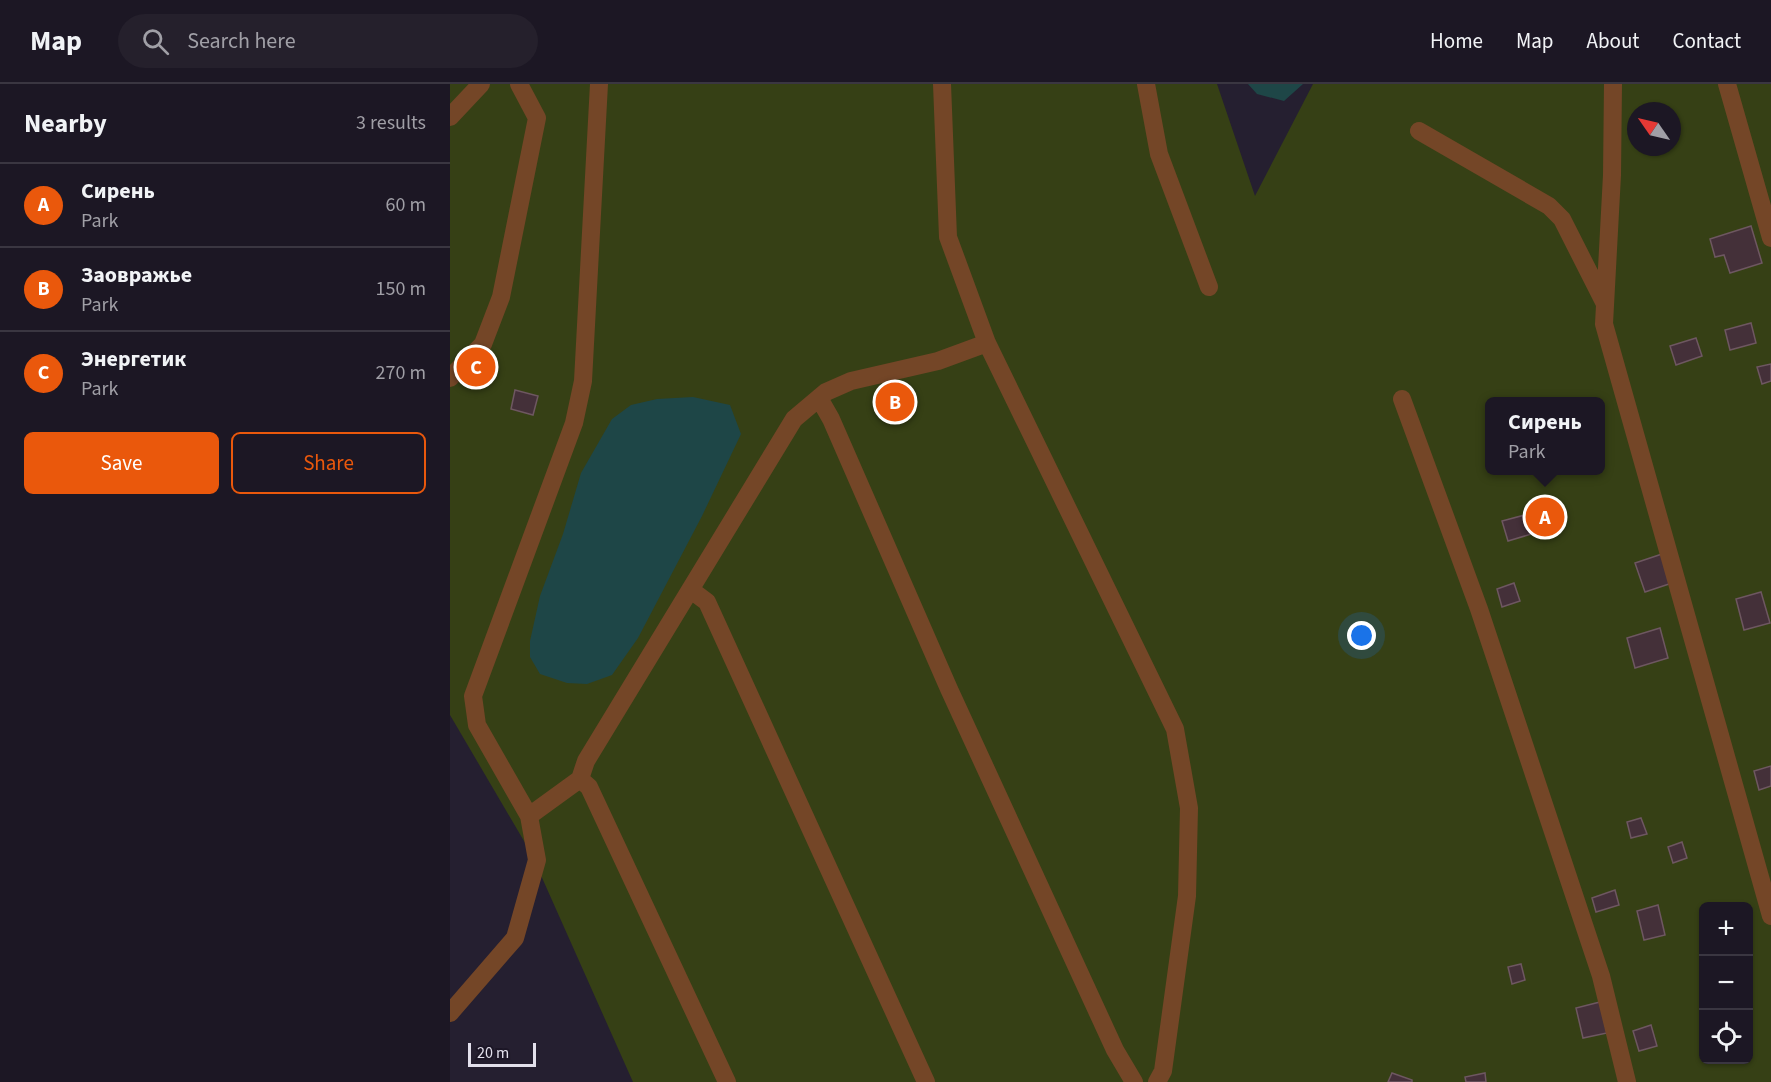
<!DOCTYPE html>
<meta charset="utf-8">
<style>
:root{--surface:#1c1724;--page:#25202c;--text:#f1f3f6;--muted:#a09fa6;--line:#3a3641;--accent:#ea580c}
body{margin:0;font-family:"Source Sans 3",sans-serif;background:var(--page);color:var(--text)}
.controls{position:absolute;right:18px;bottom:18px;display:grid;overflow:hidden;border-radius:9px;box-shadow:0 2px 4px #0004}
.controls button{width:54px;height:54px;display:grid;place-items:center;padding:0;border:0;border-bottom:2px solid var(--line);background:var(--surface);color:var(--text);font:30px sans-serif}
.compass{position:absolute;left:1177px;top:18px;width:54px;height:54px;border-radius:50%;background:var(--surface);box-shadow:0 2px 4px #0004;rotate:304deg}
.scale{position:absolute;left:18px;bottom:15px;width:68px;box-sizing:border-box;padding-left:6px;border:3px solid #e3e0ec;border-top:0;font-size:16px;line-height:21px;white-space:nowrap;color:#e3e0ec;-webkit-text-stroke:4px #1c1626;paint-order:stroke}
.you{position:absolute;left:912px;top:552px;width:21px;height:21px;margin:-15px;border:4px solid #fff;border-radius:50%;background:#1a73e8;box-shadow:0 0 0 9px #1a73e833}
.badge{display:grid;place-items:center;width:39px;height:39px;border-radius:50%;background:var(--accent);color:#fff;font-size:20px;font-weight:700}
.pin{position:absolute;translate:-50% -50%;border:3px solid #fff;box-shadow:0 2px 6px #0006}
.popup{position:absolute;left:1035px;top:313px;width:120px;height:78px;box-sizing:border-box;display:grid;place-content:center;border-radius:9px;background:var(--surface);filter:drop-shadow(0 2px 4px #0005);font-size:20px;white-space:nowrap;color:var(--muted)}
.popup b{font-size:22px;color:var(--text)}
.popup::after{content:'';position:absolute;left:50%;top:100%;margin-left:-12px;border:12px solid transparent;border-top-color:var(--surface)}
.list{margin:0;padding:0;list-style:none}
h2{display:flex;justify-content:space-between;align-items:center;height:78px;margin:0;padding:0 24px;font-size:26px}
h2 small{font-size:20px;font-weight:400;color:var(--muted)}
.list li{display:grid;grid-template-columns:39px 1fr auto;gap:18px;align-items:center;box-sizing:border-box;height:84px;padding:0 24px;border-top:2px solid var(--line)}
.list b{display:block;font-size:22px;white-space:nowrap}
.list p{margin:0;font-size:20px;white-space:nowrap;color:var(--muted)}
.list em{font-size:20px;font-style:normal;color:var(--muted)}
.actions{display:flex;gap:12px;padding:18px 24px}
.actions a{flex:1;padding:14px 0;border:2px solid var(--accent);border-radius:9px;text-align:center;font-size:21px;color:var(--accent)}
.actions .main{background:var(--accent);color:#fff}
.icon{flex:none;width:33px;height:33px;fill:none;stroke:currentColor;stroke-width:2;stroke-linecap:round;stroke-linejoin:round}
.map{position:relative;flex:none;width:1321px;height:998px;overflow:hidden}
header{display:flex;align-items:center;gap:36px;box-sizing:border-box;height:84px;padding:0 30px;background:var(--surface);border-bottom:2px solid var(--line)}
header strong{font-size:28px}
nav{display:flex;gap:33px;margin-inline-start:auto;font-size:21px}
.search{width:420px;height:54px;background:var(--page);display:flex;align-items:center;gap:15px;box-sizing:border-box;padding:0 21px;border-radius:33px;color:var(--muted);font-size:22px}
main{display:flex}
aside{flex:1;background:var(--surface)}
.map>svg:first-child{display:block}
.green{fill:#364015;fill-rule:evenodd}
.water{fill:#1e4647}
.building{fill:#443039;stroke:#6e5761;stroke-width:1.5}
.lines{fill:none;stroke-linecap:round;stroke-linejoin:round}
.minor{stroke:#744627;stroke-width:18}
</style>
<header>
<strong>Map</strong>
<div class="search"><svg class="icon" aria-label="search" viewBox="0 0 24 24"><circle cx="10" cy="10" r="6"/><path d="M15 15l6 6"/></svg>Search here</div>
<nav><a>Home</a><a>Map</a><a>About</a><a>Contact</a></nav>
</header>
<main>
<aside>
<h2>Nearby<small>3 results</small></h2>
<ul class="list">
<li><span class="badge">A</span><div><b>Сирень</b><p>Park</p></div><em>60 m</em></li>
<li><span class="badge">B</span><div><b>Заовражье</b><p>Park</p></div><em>150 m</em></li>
<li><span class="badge">C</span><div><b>Энергетик</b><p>Park</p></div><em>270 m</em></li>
</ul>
<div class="actions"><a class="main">Save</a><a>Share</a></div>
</aside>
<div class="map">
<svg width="1321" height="998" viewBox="0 0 1321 998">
<rect width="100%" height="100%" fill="#251f30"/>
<path class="green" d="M0,0H767L805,112L863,0H1321V998H183L81,769L0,631ZM1186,27H1222V63H1186ZM1040,318H1150V386H1040ZM1254,822H1298V976H1254Z"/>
<path class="water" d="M798,0H853L834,17L807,10Z
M243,313L280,321L291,350L252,432L188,554L162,591L137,600L117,599L90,590L80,573V557L90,512L113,450L131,389L162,335L181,321L207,315Z"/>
<path class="building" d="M1301,142L1312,179L1280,189L1274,171L1265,173L1260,155Z
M1301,239L1306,259L1280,266L1275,246Z
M1246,254L1252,272L1226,281L1220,262Z
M1321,280V297L1312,300L1307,283Z
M65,306L88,312L83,331L61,325Z
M1082,429L1088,448L1058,457L1052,437Z
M1212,470L1222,499L1195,508L1185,479Z
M1064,499L1070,517L1052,523L1047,505Z
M1311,508L1320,539L1294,546L1286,515Z
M1210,544L1218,574L1185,584L1177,554Z
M1321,682V702L1309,706L1304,687Z
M1191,734L1197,750L1181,754L1177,738Z
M1232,758L1237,774L1223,779L1218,763Z
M1165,806L1169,821L1146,828L1142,814Z
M1208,821L1215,851L1194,856L1187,827Z
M1071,880L1075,896L1062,900L1058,883Z
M1150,918L1157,949L1133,954L1126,924Z
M1201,941L1207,962L1189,967L1183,947Z
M942,989L962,996V998H938Z
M1035,989L1036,998H1016L1015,993Z"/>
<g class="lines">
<path class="minor" d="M492,0L498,153L537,259L725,645L739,724L737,812L713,987L707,998
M696,0L709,70L759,203
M1163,0L1162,91L1154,240L1321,832
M1277,0L1321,154
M0,33L31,0
M969,47L1099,122L1112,135L1154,218
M0,294L33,260L51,213L87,34L69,0
M369,314L381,335L499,605L665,966L684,998
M952,315L1029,525L1151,892L1177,998
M241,506L257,518L476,998
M130,695L139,703L277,998
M79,732L130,695L136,677L344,335L376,308L401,297L488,277L537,259
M0,929L65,854L87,776L79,732L27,641L23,612L124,339L133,297L149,0"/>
</g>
</svg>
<div class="controls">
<button>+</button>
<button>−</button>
<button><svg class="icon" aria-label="locate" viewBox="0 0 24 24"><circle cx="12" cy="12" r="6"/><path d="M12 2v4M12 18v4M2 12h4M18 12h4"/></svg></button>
</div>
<svg class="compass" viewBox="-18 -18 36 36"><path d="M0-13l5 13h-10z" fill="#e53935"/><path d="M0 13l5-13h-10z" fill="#a09fa6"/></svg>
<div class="scale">20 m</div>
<div class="you"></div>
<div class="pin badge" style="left:1095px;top:433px">A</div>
<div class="popup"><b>Сирень</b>Park</div>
<div class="pin badge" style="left:445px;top:318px">B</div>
<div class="pin badge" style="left:26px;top:283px">C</div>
</div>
</main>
